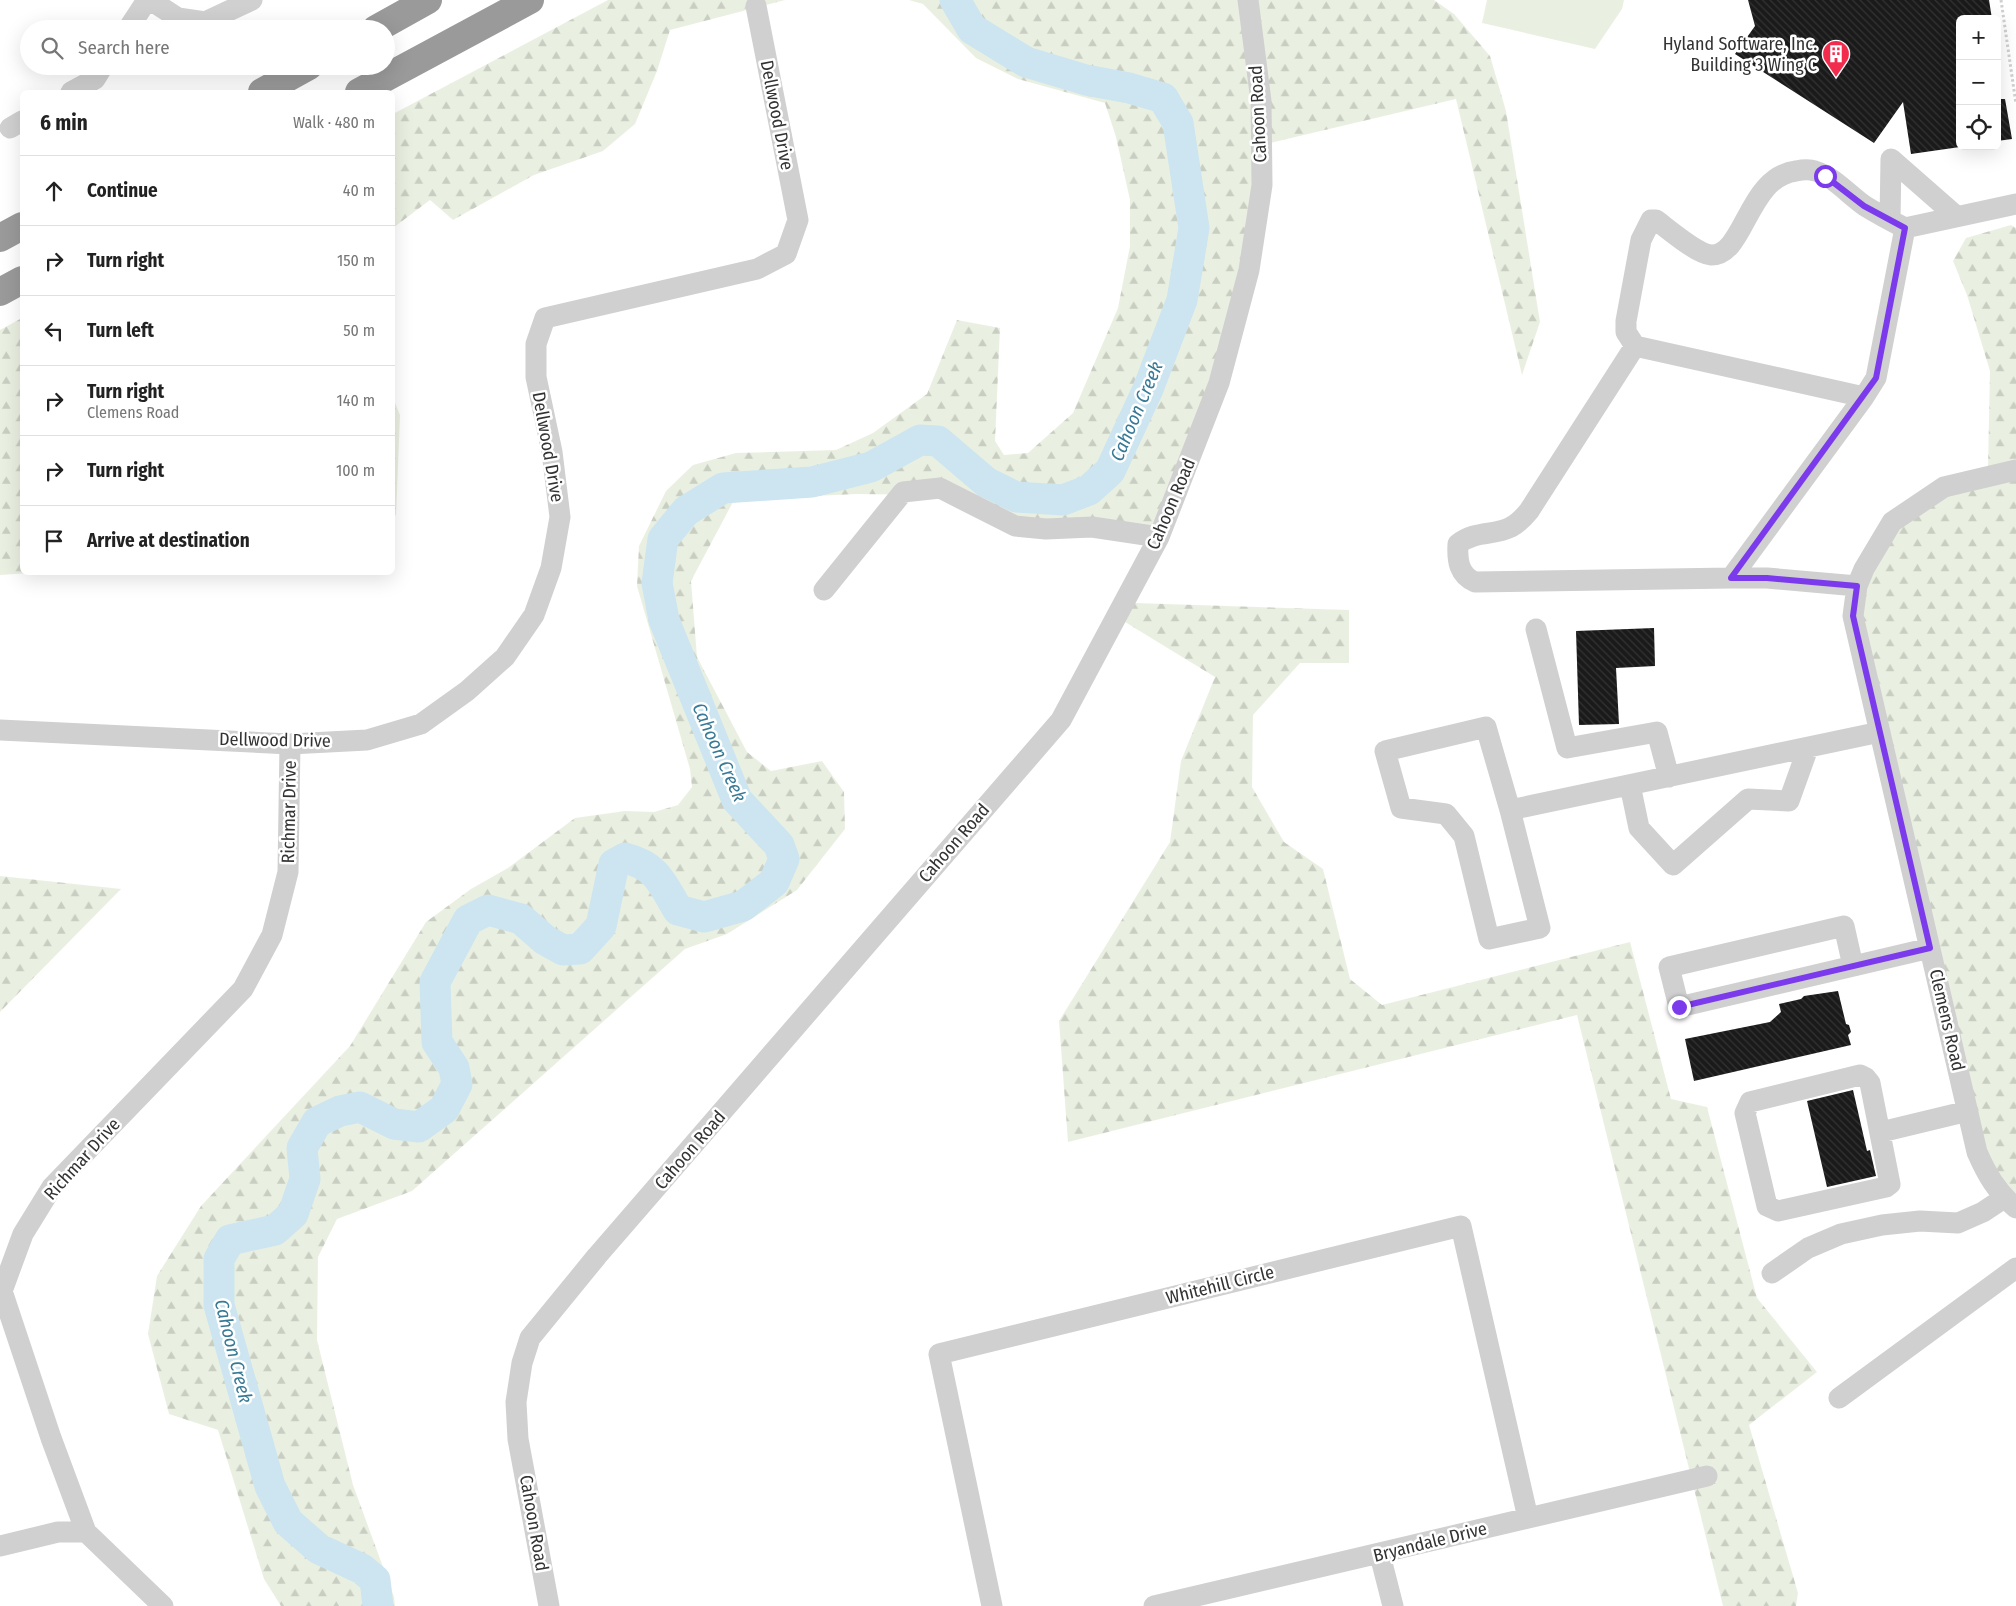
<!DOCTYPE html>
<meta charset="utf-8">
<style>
:root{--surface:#fff;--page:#f6f6f6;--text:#222;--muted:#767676;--line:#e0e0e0}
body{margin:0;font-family:"Fira Sans Condensed",sans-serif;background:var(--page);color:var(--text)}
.controls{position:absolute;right:15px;top:15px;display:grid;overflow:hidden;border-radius:8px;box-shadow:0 5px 20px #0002}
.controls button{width:45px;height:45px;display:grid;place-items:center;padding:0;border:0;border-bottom:1px solid var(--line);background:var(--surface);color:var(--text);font:25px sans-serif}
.stop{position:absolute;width:15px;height:15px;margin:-11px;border:4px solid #7c3aed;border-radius:50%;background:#fff}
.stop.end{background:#7c3aed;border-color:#fff;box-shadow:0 1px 5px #0008}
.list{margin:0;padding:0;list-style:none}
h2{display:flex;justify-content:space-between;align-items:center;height:65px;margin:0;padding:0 20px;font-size:21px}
h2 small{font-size:16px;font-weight:400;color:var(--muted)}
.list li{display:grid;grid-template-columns:32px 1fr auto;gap:15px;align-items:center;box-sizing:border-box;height:70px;padding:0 20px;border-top:1px solid var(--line)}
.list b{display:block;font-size:19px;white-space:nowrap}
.list p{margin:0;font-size:16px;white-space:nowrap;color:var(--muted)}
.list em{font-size:16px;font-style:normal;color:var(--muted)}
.icon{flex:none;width:28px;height:28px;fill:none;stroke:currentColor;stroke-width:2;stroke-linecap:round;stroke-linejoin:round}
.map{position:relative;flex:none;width:2016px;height:1606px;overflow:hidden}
.search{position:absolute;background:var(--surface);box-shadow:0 5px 20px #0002;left:20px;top:20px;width:375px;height:55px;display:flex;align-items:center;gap:12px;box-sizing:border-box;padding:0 18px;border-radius:28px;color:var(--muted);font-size:19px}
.panel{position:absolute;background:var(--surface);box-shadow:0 5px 20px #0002;left:20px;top:90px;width:375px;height:485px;border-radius:8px}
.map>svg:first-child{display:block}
.forest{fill:url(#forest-firs)}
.park{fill:#eaf0e1}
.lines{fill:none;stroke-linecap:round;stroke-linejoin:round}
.river{stroke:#cce5f0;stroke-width:31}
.building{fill:url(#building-back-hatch)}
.path{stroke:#d0d0d0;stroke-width:3;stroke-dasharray:2.5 2.5;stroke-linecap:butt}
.minor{stroke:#d0d0d0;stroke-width:21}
.highway{stroke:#9a9a9a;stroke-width:28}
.route{stroke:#7c3aed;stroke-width:6}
.labels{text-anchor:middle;stroke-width:5;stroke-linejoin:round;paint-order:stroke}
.poi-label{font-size:18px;fill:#333;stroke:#fff;text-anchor:end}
.street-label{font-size:18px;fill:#333;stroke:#fff}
.water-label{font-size:19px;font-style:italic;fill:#377a96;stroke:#fff}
</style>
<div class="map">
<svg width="2016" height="1606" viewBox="0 0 2016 1606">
<defs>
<pattern id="forest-firs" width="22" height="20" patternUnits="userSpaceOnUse" patternTransform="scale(1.25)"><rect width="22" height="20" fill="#eaf0e1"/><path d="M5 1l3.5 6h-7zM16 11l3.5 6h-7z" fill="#c9cec2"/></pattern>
<pattern id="building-back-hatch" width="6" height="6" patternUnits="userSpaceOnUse" patternTransform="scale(1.25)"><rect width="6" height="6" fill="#1a1a1a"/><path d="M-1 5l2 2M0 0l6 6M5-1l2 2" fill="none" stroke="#333"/></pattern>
</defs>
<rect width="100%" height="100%" fill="#fff"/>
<path class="forest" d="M608,0H785L670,30L657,71L635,124L603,151L534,175L453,220L430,200L393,228V114Z
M909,0H1434L1454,14L1490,56L1506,111L1540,322L1522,375L1456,99L1270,143L1266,207L1163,544L1084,536L939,495L856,494L734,500L691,581L697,657L747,752L771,771L822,761L844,792L845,829L797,890L727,934L685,949L412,1191L337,1219L318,1257L317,1340L353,1485L394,1597L395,1606H281L264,1579L218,1430L169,1414L148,1334L157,1276L201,1206L350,1046L426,922L471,889L508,868L575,818L625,811L654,812L678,805L692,787L690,769L637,586L639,546L666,491L693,465L736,453L836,450L873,433L927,394L957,320L1000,328L995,441L1004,455L1028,453L1073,413L1118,308L1130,246V200L1116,137L1105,103L1018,79L976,58L923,4Z
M2011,225L2016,228V461L1988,468L1990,371L1967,295L1953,261L1966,238Z
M22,318V572L31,573L0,575V330Z
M393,398L400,415L396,515L393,517Z
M2016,478V1194L2003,1182L1986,1147L1863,617L1868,578L1898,528L1949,494Z
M1135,603L1349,610V663H1300L1253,715L1252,787L1284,842L1323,869L1350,979L1382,1005L1630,942L1671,1099L1707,1107L1757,1298L1817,1372L1749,1425L1798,1593L1796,1606H1723L1577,1015L1068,1142L1059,1021L1170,842L1181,761L1215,677L1125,622Z
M0,876L121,889L0,1012Z"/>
<path class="park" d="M1487,0H1624L1622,9L1595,49L1482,23Z"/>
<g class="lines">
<path class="river" d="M378,1606L375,1580L362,1569L319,1549L288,1522L270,1486L219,1305V1259L230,1240L275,1230L293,1214L305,1179L302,1148L317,1122L340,1111L360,1107L394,1124L419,1127L444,1109L457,1084L454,1068L437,1042L435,982L468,920L488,910L521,919L545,940L563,950L580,949L601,926L614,864L625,858C657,866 662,883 678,910L704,917L743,906L774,882L784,859L779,845L737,800L664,620L657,583L663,539L686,511L723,488L812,482L871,467L920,440L938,441L986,482L1016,497L1063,500L1089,490L1110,471L1148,389L1182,300L1194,228L1178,123L1163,98L1129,88L1086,80L1026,62L972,29L955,0"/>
</g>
<path class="building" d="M1748,0H1989L1992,19H1960V147L1911,154L1903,102L1874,143L1735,54L1755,26Z
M1997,99H2005L2012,139L1997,141Z
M1654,628L1655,666L1616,668L1619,724L1579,725L1576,631Z
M1838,991L1846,1024L1849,1025L1851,1032L1848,1035L1851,1045L1694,1081L1685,1039L1770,1022L1781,1012L1779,1004L1801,999L1804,996Z
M1853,1090L1867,1151L1870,1150L1876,1176L1827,1187L1807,1101Z"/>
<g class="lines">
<path class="path" d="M2001,0L2016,104"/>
<path class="minor" d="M150,0L178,18L205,22L252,0
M128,29L147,0
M71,92L95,79L103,66
M10,128L22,121
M1890,220L1891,159L1956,216
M1905,228L1876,378L1864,397L1635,346L1626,332V321L1641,240L1651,220H1656C1668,229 1697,254 1711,255C1745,256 1747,177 1796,171C1801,170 1809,169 1815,171C1833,176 1849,195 1865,206C1878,214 1891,221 1905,228L2016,204
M1635,346L1529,511C1524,517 1519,523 1511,527C1494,536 1476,530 1458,544C1457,561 1459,575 1475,582L1731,578L1864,397
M2016,470L1944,487L1892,522L1864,569L1857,586L1853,616L1977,1152C1987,1175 1997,1192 2016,1208
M1731,578H1767L1857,586
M824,590L903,492L940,488L1015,526L1046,529L1092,527L1159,537
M1536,629L1567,748L1657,732L1669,777
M0,730L290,744L367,740L421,724L467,691L505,657L534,615L551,568L560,517L552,452L536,377V344L545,318L757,269L786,254L798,220L756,6
M1630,785L1639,828L1673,865L1748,799L1789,801L1808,748
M1510,810L1540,928L1489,939L1464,836L1446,814L1401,808L1385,751L1486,727L1510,810L1880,732
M1853,966L1844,926L1669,967L1679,1007L1930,948
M1860,1075L1866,1078L1870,1083L1890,1184L1886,1187L1778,1211L1767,1206L1745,1113L1750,1102Z
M1881,1132L1968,1111
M1772,1273L1808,1248L1841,1234L1882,1225L1920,1221L1958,1223L1983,1212L2004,1198
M1839,1398L2016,1268
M0,1546L58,1532H86
M1380,1555L1393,1606
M163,1606L86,1532L51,1438L2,1291L23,1234L52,1187L243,989L272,935L288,872L290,744
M549,1606L518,1439L516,1402L522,1363L530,1338L597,1256L1061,720L1159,537L1219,383L1249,270L1262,185L1261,101L1248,0
M992,1606L939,1354L1461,1226L1528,1518
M1154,1606L1707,1476"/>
<path class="highway" d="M376,29L428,0
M262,92L309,66
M359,92L530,0
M0,238L22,226
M0,292L22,280"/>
</g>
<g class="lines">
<path class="route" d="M1679,1007L1930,948L1853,616L1857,586L1767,578H1731L1876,378L1905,228L1864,206L1825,176"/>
</g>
<defs>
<symbol id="building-pin" viewBox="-11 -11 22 30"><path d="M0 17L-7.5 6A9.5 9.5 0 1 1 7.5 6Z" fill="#f22c4d" stroke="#fff"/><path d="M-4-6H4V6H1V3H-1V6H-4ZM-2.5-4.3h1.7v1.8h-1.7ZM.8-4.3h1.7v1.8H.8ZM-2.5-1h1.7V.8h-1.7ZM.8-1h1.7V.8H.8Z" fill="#fff"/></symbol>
</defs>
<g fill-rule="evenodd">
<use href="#building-pin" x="1820" y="38" width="32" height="43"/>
</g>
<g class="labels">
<g class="poi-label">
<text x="1817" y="50">Hyland Software, Inc.<tspan x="1817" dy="21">Building 3 Wing C</tspan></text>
</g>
<g class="street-label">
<text transform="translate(1258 114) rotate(-93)" y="6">Cahoon Road</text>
<text transform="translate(777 115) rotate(79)" y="6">Dellwood Drive</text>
<text transform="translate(548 447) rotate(80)" y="6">Dellwood Drive</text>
<text transform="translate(1171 504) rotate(-67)" y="6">Cahoon Road</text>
<text transform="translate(275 740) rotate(1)" y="6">Dellwood Drive</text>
<text transform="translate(289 812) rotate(-89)" y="6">Richmar Drive</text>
<text transform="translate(954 843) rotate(-49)" y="6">Cahoon Road</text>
<text transform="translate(1947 1020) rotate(77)" y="6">Clemens Road</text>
<text transform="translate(690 1150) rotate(-49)" y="6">Cahoon Road</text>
<text transform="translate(82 1159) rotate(-48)" y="6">Richmar Drive</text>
<text transform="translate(1220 1285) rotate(-14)" y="6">Whitehill Circle</text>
<text transform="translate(534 1523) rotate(80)" y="6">Cahoon Road</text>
<text transform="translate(1430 1542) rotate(-14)" y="6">Bryandale Drive</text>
</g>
<g class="water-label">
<text transform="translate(1136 411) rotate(-67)" y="7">Cahoon Creek</text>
<text transform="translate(720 752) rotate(66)" y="7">Cahoon Creek</text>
<text transform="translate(234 1351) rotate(76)" y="7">Cahoon Creek</text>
</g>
</g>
</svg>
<div class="controls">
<button>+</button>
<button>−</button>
<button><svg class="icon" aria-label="locate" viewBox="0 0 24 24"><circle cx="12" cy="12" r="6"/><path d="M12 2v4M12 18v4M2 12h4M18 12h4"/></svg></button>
</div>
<div class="stop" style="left:1825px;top:176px"></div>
<div class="stop end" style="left:1679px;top:1007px"></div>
<div class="search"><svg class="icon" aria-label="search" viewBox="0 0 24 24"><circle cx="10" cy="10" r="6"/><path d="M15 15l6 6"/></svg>Search here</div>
<section class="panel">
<h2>6 min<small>Walk · 480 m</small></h2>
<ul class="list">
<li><svg class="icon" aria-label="ahead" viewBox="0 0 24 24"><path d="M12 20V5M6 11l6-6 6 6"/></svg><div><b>Continue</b></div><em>40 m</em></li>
<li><svg class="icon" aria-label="right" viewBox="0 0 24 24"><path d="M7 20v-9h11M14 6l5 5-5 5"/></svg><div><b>Turn right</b></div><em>150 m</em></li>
<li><svg class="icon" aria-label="left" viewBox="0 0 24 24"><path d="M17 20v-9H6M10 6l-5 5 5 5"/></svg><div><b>Turn left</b></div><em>50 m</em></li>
<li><svg class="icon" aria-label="right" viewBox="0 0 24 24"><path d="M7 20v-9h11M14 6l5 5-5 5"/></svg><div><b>Turn right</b><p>Clemens Road</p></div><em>140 m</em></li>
<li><svg class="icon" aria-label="right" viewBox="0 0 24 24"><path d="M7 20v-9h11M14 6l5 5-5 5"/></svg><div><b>Turn right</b></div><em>100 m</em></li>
<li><svg class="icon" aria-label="arrive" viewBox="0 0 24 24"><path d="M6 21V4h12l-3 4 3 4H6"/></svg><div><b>Arrive at destination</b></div></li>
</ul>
</section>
</div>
